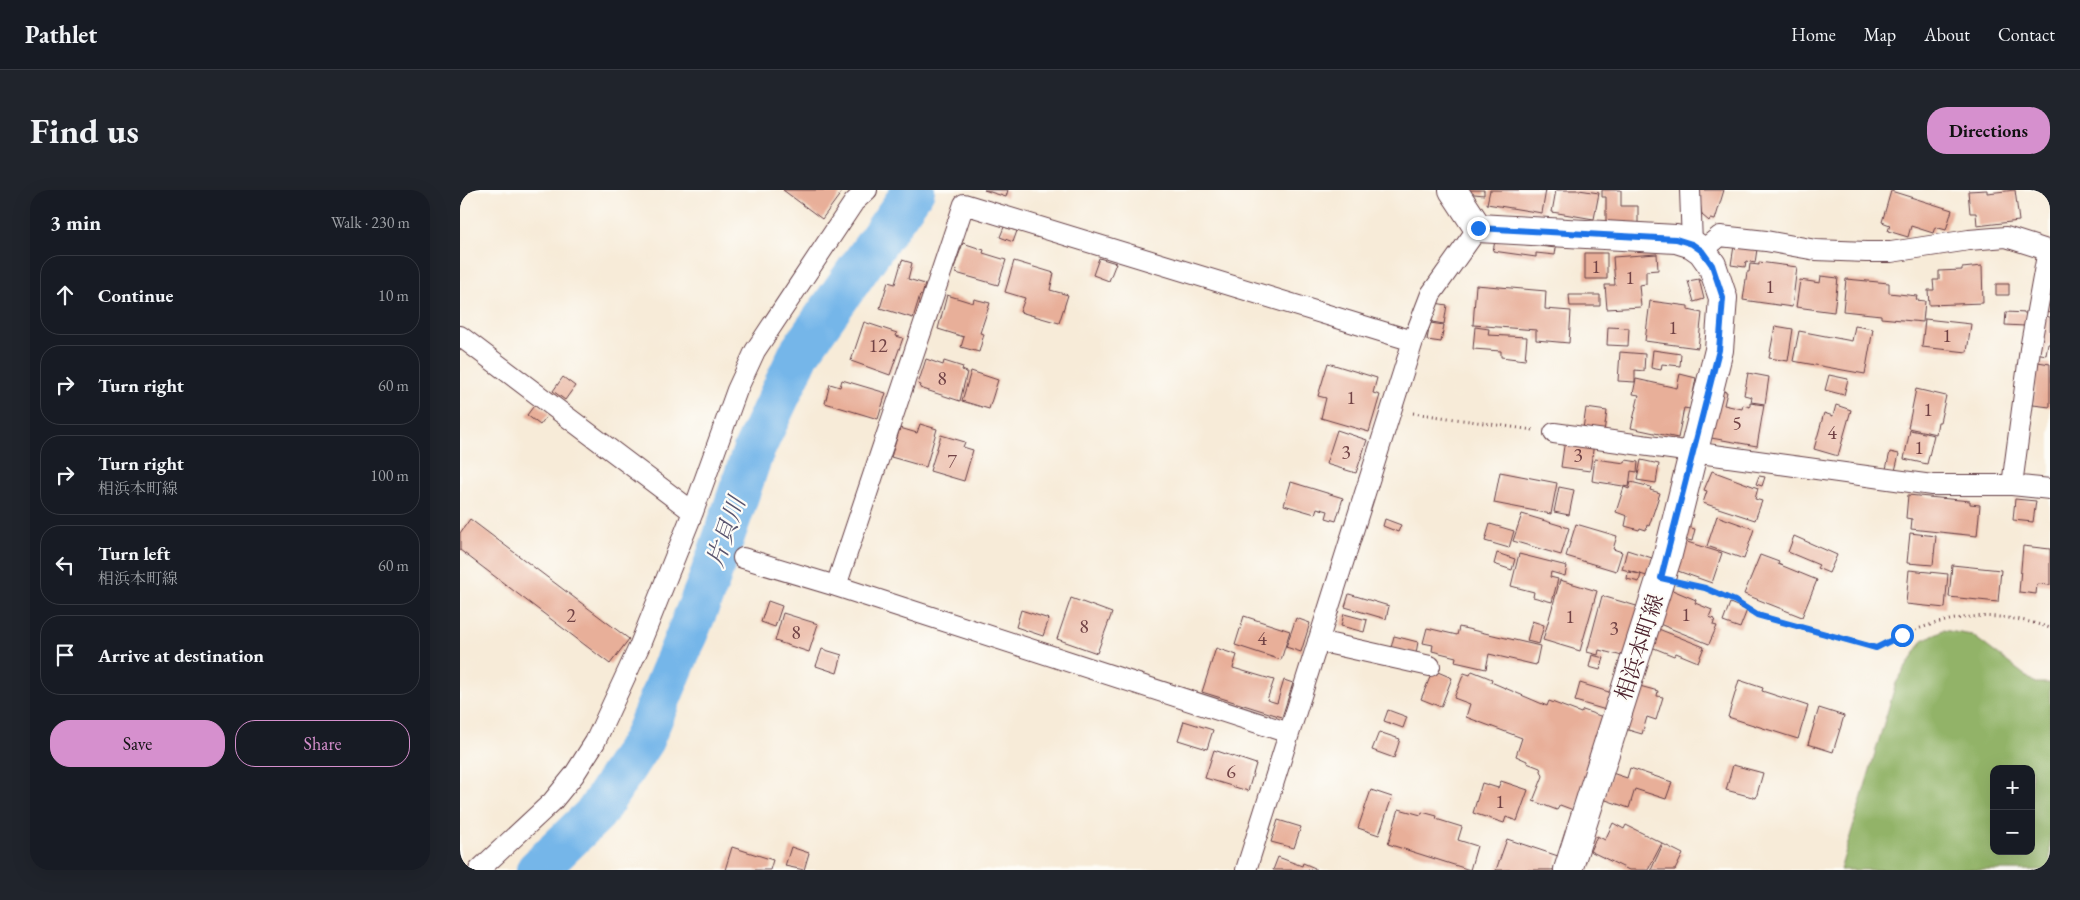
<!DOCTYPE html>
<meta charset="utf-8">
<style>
:root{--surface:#171b24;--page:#20242c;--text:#f1f3f6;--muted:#9ea1a6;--line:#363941;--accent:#d690ce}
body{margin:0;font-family:"EB Garamond","Noto Serif JP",serif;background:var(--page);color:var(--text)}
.controls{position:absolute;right:15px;bottom:15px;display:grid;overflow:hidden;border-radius:10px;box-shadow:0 5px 20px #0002}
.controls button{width:45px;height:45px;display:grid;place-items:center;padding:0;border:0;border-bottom:1px solid var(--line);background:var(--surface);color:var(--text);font:25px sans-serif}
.stop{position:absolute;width:15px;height:15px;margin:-11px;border:4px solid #1a73e8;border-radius:50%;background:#fff}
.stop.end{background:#1a73e8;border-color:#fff;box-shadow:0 1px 5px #0008}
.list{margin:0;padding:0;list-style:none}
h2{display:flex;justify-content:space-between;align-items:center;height:65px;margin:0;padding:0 20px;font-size:21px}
h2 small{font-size:16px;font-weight:400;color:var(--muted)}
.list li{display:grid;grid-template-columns:32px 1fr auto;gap:15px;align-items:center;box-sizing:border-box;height:80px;margin:0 10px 10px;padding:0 10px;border:1px solid var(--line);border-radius:20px}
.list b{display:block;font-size:19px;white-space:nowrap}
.list p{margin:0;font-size:16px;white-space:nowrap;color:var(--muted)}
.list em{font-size:16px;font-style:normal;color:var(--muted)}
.actions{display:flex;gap:10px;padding:15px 20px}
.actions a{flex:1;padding:11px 0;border:1px solid var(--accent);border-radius:20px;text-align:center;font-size:18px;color:var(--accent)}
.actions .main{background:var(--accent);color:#111}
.icon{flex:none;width:28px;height:28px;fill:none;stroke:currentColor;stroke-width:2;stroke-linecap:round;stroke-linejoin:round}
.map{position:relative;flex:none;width:1590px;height:680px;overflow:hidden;border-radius:20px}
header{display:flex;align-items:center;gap:30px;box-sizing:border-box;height:70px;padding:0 25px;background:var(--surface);border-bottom:1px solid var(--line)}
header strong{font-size:24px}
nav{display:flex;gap:28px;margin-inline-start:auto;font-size:18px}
.intro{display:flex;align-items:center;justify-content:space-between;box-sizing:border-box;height:120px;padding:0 30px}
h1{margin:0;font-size:35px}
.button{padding:12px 22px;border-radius:20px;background:var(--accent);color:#111;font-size:18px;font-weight:700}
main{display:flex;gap:30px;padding:0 30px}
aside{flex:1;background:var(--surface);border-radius:20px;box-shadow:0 5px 20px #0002}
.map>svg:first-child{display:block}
.forest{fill:#92b367;stroke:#6e6949;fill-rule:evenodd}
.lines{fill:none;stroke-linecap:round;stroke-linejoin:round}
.river{stroke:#74b6e9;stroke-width:42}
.building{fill:#e8af99}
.minor-casing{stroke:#643e45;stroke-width:22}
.secondary-casing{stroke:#643e45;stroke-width:30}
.path{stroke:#643e45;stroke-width:3;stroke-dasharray:1 4;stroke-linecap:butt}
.minor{stroke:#fff;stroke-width:20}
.secondary{stroke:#fff;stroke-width:28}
.route{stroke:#1a73e8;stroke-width:6}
.labels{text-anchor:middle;stroke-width:4.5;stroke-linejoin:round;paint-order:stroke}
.number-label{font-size:20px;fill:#724346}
.street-label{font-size:22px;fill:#4a1f2b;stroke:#fdfcf7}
.water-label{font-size:24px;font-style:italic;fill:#59546e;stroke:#fdfcf7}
</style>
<header>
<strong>Pathlet</strong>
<nav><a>Home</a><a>Map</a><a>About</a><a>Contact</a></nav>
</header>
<div class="intro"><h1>Find us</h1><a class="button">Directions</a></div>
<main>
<aside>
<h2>3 min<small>Walk · 230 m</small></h2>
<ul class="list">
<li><svg class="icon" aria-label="ahead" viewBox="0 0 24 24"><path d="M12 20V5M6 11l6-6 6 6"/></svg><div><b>Continue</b></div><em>10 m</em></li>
<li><svg class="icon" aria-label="right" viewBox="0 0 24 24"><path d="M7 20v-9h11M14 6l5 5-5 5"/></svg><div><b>Turn right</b></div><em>60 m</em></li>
<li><svg class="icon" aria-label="right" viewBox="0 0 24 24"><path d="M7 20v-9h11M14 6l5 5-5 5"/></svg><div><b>Turn right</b><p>相浜本町線</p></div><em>100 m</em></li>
<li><svg class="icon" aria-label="left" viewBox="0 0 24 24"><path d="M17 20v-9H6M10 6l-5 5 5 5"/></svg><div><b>Turn left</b><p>相浜本町線</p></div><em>60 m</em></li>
<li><svg class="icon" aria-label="arrive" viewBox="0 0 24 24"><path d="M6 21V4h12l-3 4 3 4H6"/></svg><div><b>Arrive at destination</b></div></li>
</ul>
<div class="actions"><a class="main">Save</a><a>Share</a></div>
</aside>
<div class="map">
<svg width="1590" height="680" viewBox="0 0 1590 680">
<rect width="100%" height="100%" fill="#fdfcf7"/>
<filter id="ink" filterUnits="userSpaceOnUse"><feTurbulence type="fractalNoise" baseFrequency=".02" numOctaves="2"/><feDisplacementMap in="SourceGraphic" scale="10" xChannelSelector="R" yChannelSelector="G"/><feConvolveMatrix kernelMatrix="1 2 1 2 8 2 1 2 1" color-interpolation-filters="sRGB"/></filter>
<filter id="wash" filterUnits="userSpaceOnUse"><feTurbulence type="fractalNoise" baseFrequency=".0096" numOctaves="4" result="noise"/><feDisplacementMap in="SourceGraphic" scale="20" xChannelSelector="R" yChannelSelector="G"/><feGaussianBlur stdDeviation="1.12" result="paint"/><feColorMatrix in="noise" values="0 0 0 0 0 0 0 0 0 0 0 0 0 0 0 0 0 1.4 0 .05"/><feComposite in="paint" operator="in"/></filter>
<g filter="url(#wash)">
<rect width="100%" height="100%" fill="#f7ebd8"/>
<path class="forest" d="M1483,440L1512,445L1575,493H1590V680H1380L1436,493L1463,450ZM1534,579H1571V661H1534Z"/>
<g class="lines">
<path class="river" d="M77,680L136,623L183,550L248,393L293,262L340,162L454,0"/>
</g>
<g id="blocks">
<path class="building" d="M323,0H377L381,3L362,29Z
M524,0H548L546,7Z
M1006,0H1024V5L1005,3Z
M1030,0H1086L1082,23L1027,14Z
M1096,0H1119L1139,3L1134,29L1092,22Z
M1142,0H1161V16H1178V39H1146V7H1142Z
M1238,0H1264L1255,30L1250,29L1249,31L1242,25Z
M1527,0V3L1555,0L1559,31L1517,36L1516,23H1510L1508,1Z
M1431,1L1492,20L1486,40L1475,37L1473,43L1451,36L1448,47L1428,41L1430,35L1422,32Z
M544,37L557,41L553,52L540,47Z
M1035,51L1096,58L1095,65L1076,63V67L1033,61Z
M503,53L524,60L523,63L546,70L538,95L496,83L497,79L494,78Z
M1274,56L1297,59L1295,73L1286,71L1285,77L1271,75Z
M1125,63H1147V89H1125Z
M1197,64L1198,80L1186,81V94L1179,95L1181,117L1147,119L1145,95H1155L1153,67Z
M639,68L656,73L649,91L633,85Z
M442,70L452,73L448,89L465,94L462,106L460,105L453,128L420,118L428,92L435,94Z
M554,71L594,83L590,100L608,105L599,133L560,122L565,108L545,102Z
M1299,72L1337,77L1332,117L1283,110L1287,82H1289L1290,74L1299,75Z
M1522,76L1523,113L1469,115L1468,100H1474L1473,90H1479V81L1502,80V78Z
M1361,86L1378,88L1374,122L1336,117L1340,90L1360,93Z
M1239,89L1244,109L1234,112L1228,91Z
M1386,89L1429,93V103L1457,106L1456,110L1465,111L1463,132L1421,128V125L1383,121Z
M1536,94H1549V105H1536Z
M1016,95L1086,101L1085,119L1111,121L1109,153L1076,150V140L1013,135Z
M487,105L513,113L514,109L530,113L520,143L524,144L519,162L501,157L504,147L478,139Z
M1109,105H1140V116H1110Z
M1590,107V123L1585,122Z
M1190,111L1228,116V120L1242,123L1238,158L1185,151Z
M975,113L987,115L984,134L972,132Z
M1546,122L1566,123L1565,136L1545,135Z
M1585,126L1590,127V154H1588L1586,165L1576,163Z
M1465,129L1511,134L1507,162L1462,157Z
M404,132L437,143L436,146L443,148L430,185L391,171Z
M970,133L984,135L981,152L967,150Z
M1315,136L1333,139L1328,171L1309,168Z
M1395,136L1413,139L1405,184L1333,171L1339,141L1392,151Z
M1015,137L1029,139L1028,145L1067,147L1065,170L1041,167V161L1013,159Z
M1148,137L1169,138L1168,156L1147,155Z
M1193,160L1221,164L1220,176L1202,174L1201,180L1191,178Z
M1160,162L1185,164L1184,181L1175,180V192L1158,191Z
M466,169L483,175L484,171L503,177L502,180L507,182L500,211L460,198L461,195L458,194Z
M1578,172L1590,174V217L1573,215Z
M868,173L917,188L913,203L920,205L909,242L861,228L866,208L858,206Z
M511,181L538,190L529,219L502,211Z
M1288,183L1309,187L1305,214L1291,212L1292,207L1284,205Z
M1220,184L1236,188L1230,219L1224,218L1218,248L1171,238L1179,205L1173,204L1176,189L1217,198Z
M1369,185L1388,189L1384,205L1365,200Z
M103,187L115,196L105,210L93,201Z
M382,190L426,203L418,229L365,213L370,194L380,197Z
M1456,199L1486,206L1480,232H1478L1476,244L1448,238Z
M1255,200L1267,202L1264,215L1282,219L1283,215L1290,217V213L1304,215L1297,256L1251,248Z
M76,213L89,223L80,235L67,225Z
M1376,215L1391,220L1378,266L1354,259L1364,223L1373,226Z
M1126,218L1147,221L1144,242L1123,239Z
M460,234L477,239L466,277L431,267L440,238L457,243Z
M877,240L907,250L896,283L866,274Z
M1450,240L1474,245L1467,274L1444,269Z
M481,245L505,252L503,257L513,260L504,291L470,281Z
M1105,249L1134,253L1130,281L1101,277Z
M1430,262L1439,264L1435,281L1426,279Z
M1135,269L1165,273L1166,270L1178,272L1177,282L1171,281L1169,297L1132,291Z
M1181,270L1199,274L1196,293L1177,290Z
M1252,281L1298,298L1295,309L1302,311L1295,330L1243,313L1247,301L1244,300Z
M1040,282L1097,293L1091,324L1034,313Z
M1299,286L1305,287L1302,296L1296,294Z
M831,292L883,308L876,331L866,328L868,321L857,318L855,324L824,315Z
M1171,292L1191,297L1190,300L1200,303L1189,336L1187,335L1186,340L1180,338L1179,340L1165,336L1167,326L1156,322L1164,297L1169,299Z
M1099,297L1114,300L1109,325L1094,322Z
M1448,305L1510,311V314L1520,315L1517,346L1451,339L1452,329L1446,328Z
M1555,309L1576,311L1573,332L1553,330Z
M1062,324L1109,338L1101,365L1053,351Z
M1257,326L1294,339L1284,369L1247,356Z
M10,329L169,449L150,474L0,360V343Z
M925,329L941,335L938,342L923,336Z
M1030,334L1054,341L1049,358L1025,351Z
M1116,334L1157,346L1153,359L1162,362L1156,381L1106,366Z
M1223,336L1235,339L1232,351L1220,348Z
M1450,343L1476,346L1473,375L1447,373Z
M1334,346L1377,365L1369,383L1357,378L1359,375L1328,362Z
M1224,351L1262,363L1252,393L1215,380Z
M1563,356L1590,359V395L1577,394L1576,404L1559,402Z
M1167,360L1192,368L1187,386L1162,379Z
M1037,363L1055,369L1052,380L1034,374Z
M1059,364L1107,376L1105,386L1091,382L1090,387L1098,389L1092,412L1073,407L1074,402L1051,396Z
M1300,365L1319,372L1318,374L1357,390L1342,427L1284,404Z
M1492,375L1541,380L1538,412L1489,407Z
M1449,380L1488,384L1485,418L1446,414Z
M1168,382L1181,384L1179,392L1167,389Z
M1100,390L1137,401L1120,461L1083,450Z
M1210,399L1236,410L1235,413L1252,420L1249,427L1255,429L1253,435L1257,436L1249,454L1197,433Z
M889,404L929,416L926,429L885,417Z
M1142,406L1180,417L1166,467L1139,460L1138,465L1127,462Z
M611,408L652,423L637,463L597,449Z
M308,411L322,416L315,437L301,432Z
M1270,413L1287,420L1280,438L1263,432Z
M561,420L589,429L583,446L556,437Z
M323,423L358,434L349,462L315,451Z
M884,424L907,430L904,442L881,436Z
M784,426L830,441L821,470L775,455Z
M836,428L850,433L841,462L826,457Z
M1072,431L1084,435L1079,454L1067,451Z
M999,437L1080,456L1076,475L1029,464L1026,479L995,472L996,467L972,461L973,455L963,453L967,438L997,445Z
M1196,438L1244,457L1238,472L1216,463L1214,466L1189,456Z
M934,446L958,452L956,463L931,458Z
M756,458L777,465L773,478L814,490L807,510L817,513L824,490L833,493L822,527L742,502Z
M362,459L382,465L377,483L356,476Z
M1132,465L1144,468L1140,480L1129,477Z
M973,480L992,488L981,517L961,509Z
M1012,481L1032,489L1031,492L1087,516L1089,511L1121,523L1123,520L1143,527L1116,621L1100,615L1097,620L1073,611L1083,586L1080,578L1067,573V571L1056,566L1062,548L1006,527L1010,514L994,508L1004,483L1010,485Z
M1279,490L1303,498L1302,501L1348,516L1338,549L1268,527Z
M1120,493L1152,503L1146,520L1115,511Z
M1176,495L1198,501L1197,506L1203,507L1196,530L1187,527L1182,544L1165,539Z
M1359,518L1384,526L1373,562L1348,554Z
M928,520L947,527L943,538L924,531Z
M724,531L753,540L747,559L718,550Z
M919,542L940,549L934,568L912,560Z
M754,560L796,574L788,601L745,588Z
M1273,575L1303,583L1296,608L1266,600Z
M1170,578L1212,592L1206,609L1175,599L1169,618L1143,609L1152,583L1167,588Z
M1041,591L1068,600L1057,631L1046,627L1044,633L1013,623L1022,593L1038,598Z
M911,600L932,607L919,645L898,638Z
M939,619L961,625L962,622L977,626L976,629L1002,637L998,650L1017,656L1010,680L928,654Z
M818,630L841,637L834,658L811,652Z
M1153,633L1164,639L1166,635L1202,653L1188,680H1169L1130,661L1137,646L1145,650Z
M1047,649L1098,666L1093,680H1036Z
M1203,654L1223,664L1215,680H1191Z
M272,657L313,670L310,680H265Z
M331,657L349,663L344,680L325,676Z
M818,667L842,676L843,673L855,678V680H813Z"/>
</g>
</g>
<g filter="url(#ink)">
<use href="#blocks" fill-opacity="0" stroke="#643e45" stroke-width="1"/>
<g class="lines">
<defs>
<path id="minor" d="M1230,0L1232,54
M1242,61L1260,46L1306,51L1356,60L1406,62H1431L1509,50L1546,47L1590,61
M0,146L233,322
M1094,243L1472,295H1552L1590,299
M1552,295L1570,159L1588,60
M283,368L376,396
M858,451L970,476
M829,543L376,396L504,14L953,151
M19,680L92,612L114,585L135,552L179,457L233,322L277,200L295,161L394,12L407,0
M786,680L953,151L971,104L1018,38"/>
<path id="secondary" d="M993,0L1018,38L1216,49L1232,54L1242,61L1252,75L1263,108L1259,160L1207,368L1108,680"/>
</defs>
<use href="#minor" class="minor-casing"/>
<use href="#secondary" class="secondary-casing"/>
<path class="path" d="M953,223L1073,240
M1226,394L1245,398L1275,411L1297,425L1416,458C1474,427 1526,416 1590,438"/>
<use href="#minor" class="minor"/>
<use href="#secondary" class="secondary"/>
</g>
</g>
<g class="lines" filter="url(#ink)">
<path class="route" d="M1018,38L1216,49L1232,54L1242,61L1252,75L1263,108L1259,160L1201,388L1245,398L1275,411L1297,425L1416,458L1442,445"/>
</g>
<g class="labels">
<g class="number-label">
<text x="1136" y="83">1</text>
<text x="1170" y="94">1</text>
<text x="1310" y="103">1</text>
<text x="1213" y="144">1</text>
<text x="1487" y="152">1</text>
<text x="418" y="162">12</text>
<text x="482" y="195">8</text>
<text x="891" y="214">1</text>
<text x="1468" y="226">1</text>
<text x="1277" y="240">5</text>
<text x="1372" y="249">4</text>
<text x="1459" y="264">1</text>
<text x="886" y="269">3</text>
<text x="1118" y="272">3</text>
<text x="492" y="278">7</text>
<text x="1226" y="431">1</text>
<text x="111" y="432">2</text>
<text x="1110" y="433">1</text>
<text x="624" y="443">8</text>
<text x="1154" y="445">3</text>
<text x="336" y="449">8</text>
<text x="802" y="455">4</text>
<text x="771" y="588">6</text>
<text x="1040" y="618">1</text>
</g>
<g class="street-label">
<text transform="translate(1179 457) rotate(-72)" y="8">相浜本町線</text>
</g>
<g class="water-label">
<text transform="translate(266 342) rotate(-71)" y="8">片貝川</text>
</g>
</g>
</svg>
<div class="controls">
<button>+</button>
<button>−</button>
</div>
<div class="stop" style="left:1442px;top:445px"></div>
<div class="stop end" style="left:1018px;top:38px"></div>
</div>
</main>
